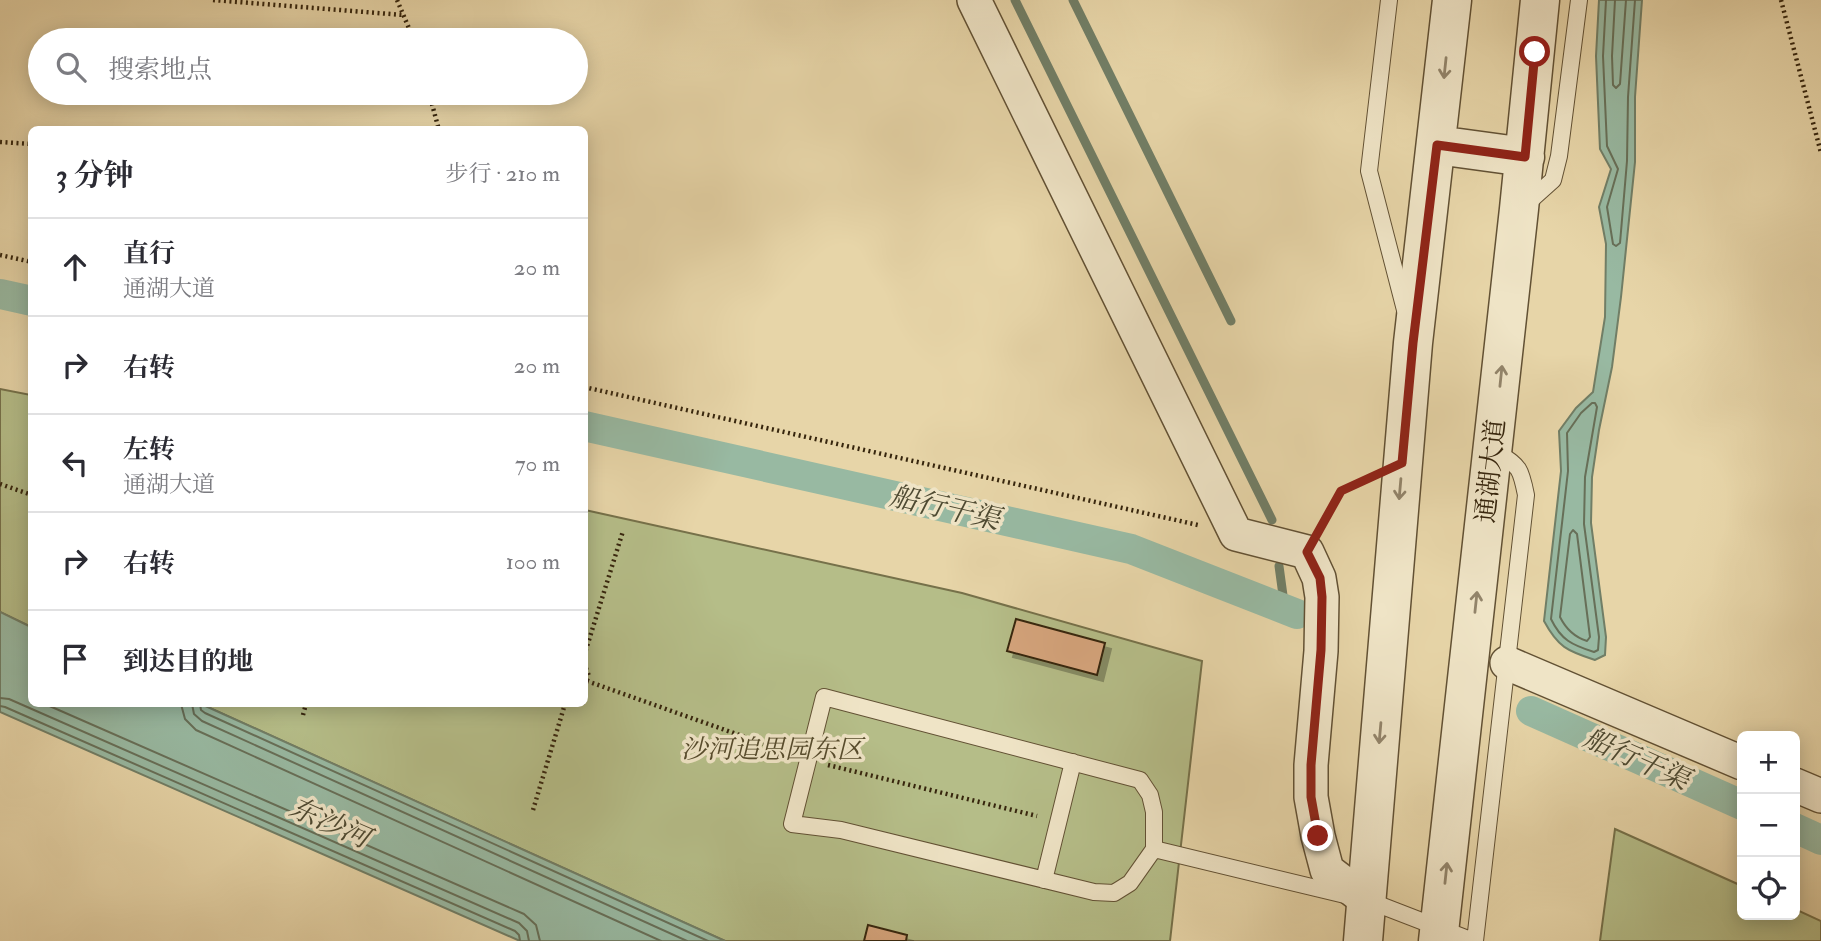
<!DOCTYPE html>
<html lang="zh">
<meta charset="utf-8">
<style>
:root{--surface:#fff;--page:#f2f2f3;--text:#2b2b33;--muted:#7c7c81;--line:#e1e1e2}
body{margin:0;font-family:"IM FELL Double Pica","Noto Serif SC",serif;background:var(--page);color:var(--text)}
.controls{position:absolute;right:21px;bottom:21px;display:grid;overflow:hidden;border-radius:10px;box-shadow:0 4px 18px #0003}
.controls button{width:63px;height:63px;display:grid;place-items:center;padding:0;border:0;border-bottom:2px solid var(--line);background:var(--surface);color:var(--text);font:35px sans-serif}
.stop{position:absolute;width:21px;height:21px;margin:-16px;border:5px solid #8f2418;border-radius:50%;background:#fff}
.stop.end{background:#8f2418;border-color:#fff;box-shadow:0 2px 7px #0008}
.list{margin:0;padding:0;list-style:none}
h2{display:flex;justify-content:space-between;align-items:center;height:91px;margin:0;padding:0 28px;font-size:30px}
h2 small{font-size:23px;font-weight:400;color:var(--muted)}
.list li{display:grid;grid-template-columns:46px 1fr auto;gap:21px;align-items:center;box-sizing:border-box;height:98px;padding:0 28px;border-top:2px solid var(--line)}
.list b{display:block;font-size:26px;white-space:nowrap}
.list p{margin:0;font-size:23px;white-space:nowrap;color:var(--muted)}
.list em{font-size:23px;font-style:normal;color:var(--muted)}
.icon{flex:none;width:38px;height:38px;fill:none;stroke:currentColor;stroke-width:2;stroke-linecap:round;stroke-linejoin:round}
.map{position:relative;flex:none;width:1821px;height:941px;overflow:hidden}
.search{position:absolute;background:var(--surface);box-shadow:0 4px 18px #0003;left:28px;top:28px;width:560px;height:77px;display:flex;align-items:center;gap:18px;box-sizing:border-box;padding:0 24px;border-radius:38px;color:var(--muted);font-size:26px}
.panel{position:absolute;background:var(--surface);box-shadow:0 4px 18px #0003;left:28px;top:126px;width:560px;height:581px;border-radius:10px}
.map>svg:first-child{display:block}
.green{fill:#b5bd88;stroke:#76714a;stroke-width:2}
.water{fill:#98b9a2;stroke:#717e66;stroke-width:2}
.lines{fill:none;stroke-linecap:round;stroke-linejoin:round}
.shore{stroke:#676f58;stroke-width:2}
.stream{stroke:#717e66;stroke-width:9}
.canal{stroke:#98b9a2;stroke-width:30}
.building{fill:#d6a57d;stroke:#36250d;stroke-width:2;filter:url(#shadow)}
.service-casing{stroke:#625134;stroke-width:18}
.minor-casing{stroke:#625134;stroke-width:36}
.tertiary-casing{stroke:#625134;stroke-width:41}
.path{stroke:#36250d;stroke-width:4.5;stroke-dasharray:2 3.5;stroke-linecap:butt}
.service{stroke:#efe4c6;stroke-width:16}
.minor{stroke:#efe4c6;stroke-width:33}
.tertiary{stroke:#efe4c6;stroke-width:38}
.oneway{stroke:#92846a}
.route{stroke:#8f2418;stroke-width:9}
.labels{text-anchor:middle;stroke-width:7;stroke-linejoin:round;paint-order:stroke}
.street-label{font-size:26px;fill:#36250d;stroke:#efe4c6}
.park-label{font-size:26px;font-style:italic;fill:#564b2c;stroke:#efe4c6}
.water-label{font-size:28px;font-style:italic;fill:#4e4a32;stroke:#efe4c6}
</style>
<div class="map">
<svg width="1821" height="941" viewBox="0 0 1821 941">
<defs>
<filter id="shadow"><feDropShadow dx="6" dy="6" stdDeviation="0" flood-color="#0004"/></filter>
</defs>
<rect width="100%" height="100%" fill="#e7d5a8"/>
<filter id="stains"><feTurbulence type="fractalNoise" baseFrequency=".00286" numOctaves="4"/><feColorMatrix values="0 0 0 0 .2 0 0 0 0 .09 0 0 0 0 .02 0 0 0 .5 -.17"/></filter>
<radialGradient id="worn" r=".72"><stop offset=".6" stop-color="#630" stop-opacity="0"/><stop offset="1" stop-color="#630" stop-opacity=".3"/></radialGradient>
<path class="green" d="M0,389L31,395V627L0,612Z
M585,510L962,593L1202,661L1170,941H725L201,704H584Z
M1615,829L1742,886V915H1795V909L1821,921V941H1600Z"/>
<path class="water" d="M1599,0H1642L1635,97V162L1621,297L1612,367L1599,430L1592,477L1591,523L1606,637L1605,655L1595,660C1567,651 1558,647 1544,621L1561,471L1559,431L1576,408L1593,392L1605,317L1606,244L1599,207L1611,169L1600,149L1596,56Z
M0,612L31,627L32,704H201L725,941H520L0,712Z"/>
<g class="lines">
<path class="shore" d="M1606,0L1603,56L1607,146L1618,169L1607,207L1613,244L1616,246L1620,243L1627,161L1628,97L1635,0
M1615,0L1612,56L1613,85L1616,88L1620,84L1626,0
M1592,403H1595L1597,407L1585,477L1584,524L1599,637L1598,650L1594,652C1572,645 1561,640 1551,619L1568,471L1567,433L1581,413Z
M1573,530L1577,534L1590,637L1587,641C1574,637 1566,629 1560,617L1570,534Z
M0,698L9,699L519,923L527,931L529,941
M45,704L524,914L536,925L540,941
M181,704L185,719L196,730L661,941
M192,704L194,714L202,721L687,941
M200,704L201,710L205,713L708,941
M0,706L5,707L515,931L519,935L520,941"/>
<path class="stream" d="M1015,0L1272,520
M1073,0L1231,321
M1279,566L1285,610"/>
<path class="canal" d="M0,294L32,301
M584,426L1131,549L1297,614
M1531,711L1742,805
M1795,828L1821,840"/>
</g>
<path class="building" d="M1016,619L1105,643L1097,675L1007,651Z
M868,925L907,935L906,941H864Z"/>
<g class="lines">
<defs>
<path id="service" d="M1389,0L1369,171L1405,310
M1524,206L1553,180L1559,156L1579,0
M1154,849V812L1150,795L1140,780L824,697L792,824L841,830L1094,892L1114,893L1130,883L1154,849L1345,895
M1044,880L1073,762
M1367,900L1473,941
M1475,941L1526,495C1520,465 1519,467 1494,450"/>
<path id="minor" d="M974,0L1236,534L1307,552L1319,578L1322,597L1321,651L1311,765V797L1318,836L1327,870L1366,900
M1507,663L1742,763
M1795,785L1821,796"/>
<path id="tertiary" d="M1437,145L1525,157
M1363,941L1413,343L1452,0
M1438,941L1519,209L1540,0"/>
</defs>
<use href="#service" class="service-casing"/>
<use href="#minor" class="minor-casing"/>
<use href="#tertiary" class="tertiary-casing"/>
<path class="path" d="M213,0L403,15
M397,0L414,40
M1781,0L1821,153
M429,93L439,130
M0,142L32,144
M0,255L32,262
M584,387L1198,525
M0,484L32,495
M1321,526L1341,491L1370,478
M584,656L623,531
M584,663L589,676L584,686
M587,681L790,753
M303,715L306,704
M828,765L1037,816
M533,810L565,704"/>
<use href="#service" class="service"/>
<use href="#minor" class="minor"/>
<use href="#tertiary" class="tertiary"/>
</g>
<defs><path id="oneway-shaft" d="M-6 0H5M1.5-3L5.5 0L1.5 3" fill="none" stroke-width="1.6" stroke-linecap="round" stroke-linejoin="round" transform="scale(1.75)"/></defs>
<g class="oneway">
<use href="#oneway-shaft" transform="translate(1445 68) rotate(96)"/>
<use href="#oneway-shaft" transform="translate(1501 376) rotate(-84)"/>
<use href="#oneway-shaft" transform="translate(1400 489) rotate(95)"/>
<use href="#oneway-shaft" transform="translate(1476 602) rotate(-84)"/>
<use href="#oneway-shaft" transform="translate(1380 733) rotate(95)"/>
<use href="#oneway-shaft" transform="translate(1446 873) rotate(-84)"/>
</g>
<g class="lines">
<path class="route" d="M1318,836L1311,797V765L1321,650L1322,597L1320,578L1307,552L1341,491L1402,463L1413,343L1437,145L1525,157L1535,52"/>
</g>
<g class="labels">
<g class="street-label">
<text transform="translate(1490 471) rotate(-84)" y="9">通湖大道</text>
</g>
<g class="park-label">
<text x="772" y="758">沙河追思园东区</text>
</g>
<g class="water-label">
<text transform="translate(945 507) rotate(13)" y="10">船行干渠</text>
<text transform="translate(1637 758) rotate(24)" y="10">船行干渠</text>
<text transform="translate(330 822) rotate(24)" y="10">东沙河</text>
</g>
</g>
<rect width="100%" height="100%" filter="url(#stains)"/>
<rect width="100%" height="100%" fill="url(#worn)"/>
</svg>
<div class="controls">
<button>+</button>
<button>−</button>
<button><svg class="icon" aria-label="locate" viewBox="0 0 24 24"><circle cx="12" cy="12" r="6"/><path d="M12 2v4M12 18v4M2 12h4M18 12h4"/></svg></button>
</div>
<div class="stop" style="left:1535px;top:52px"></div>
<div class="stop end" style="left:1318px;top:836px"></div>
<div class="search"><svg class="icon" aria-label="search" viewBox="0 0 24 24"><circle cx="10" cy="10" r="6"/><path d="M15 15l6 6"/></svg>搜索地点</div>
<section class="panel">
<h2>3 分钟<small>步行 · 210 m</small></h2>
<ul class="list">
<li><svg class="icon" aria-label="ahead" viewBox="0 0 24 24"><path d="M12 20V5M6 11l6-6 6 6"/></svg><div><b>直行</b><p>通湖大道</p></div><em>20 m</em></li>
<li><svg class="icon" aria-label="right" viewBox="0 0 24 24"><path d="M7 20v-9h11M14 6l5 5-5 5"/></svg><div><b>右转</b></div><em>20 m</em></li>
<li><svg class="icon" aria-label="left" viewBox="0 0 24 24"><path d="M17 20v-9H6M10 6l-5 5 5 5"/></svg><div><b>左转</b><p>通湖大道</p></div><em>70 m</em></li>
<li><svg class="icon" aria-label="right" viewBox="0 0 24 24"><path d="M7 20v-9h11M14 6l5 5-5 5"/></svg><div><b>右转</b></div><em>100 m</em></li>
<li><svg class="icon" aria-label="arrive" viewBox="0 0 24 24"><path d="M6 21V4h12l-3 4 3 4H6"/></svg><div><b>到达目的地</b></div></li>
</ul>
</section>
</div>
